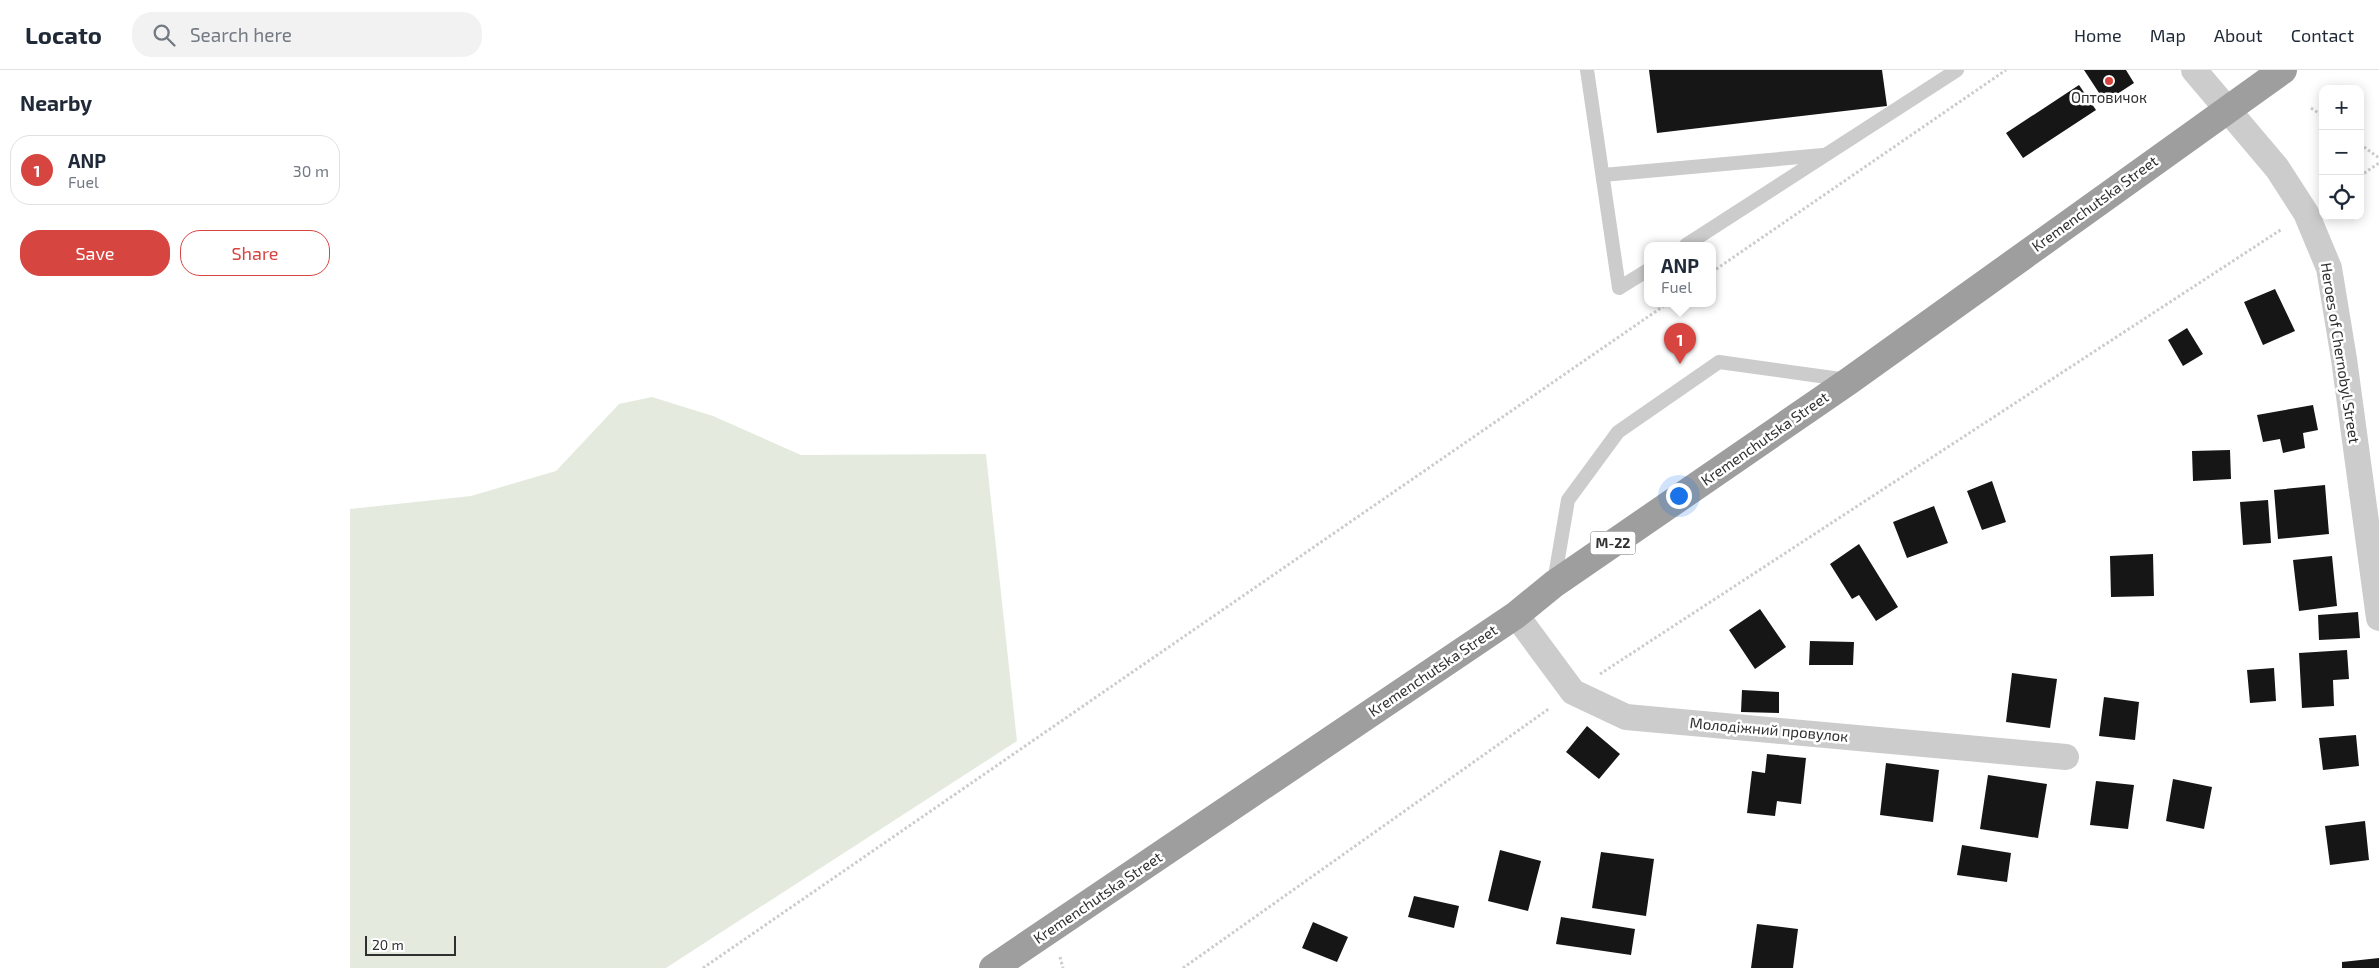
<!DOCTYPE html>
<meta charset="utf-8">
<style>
:root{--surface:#fff;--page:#f2f2f3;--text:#1f2937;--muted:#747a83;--line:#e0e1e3;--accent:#d74540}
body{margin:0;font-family:"Exo 2",sans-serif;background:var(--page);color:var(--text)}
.controls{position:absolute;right:15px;top:15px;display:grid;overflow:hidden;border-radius:10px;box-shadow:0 2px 12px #0003}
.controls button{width:45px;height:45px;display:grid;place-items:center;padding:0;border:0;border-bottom:1px solid var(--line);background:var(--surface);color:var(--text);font:25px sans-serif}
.scale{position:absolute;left:15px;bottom:12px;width:91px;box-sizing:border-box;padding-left:5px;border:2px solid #2f2f2f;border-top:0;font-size:14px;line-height:18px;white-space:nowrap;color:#2f2f2f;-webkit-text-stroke:4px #fff;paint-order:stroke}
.you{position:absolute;left:1328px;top:425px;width:18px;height:18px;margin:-12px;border:4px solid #fff;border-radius:50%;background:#1a73e8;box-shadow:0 0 0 8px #1a73e833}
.badge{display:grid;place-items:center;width:32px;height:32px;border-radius:50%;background:var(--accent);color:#fff;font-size:16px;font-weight:700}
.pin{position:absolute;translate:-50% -41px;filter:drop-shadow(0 1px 2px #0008)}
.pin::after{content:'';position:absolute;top:26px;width:18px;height:15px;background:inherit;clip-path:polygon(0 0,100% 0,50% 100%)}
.popup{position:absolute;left:1294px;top:172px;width:72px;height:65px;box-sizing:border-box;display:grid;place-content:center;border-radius:10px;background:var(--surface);filter:drop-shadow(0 1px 4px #0005);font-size:16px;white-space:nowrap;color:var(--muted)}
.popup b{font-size:19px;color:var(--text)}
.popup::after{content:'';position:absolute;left:50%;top:100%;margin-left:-10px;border:10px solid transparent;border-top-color:var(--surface)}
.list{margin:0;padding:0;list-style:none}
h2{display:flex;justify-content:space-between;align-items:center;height:65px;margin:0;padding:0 20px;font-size:21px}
h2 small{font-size:16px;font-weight:400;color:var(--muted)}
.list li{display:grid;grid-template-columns:32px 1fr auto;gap:15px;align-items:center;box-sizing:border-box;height:70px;margin:0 10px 10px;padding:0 10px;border:1px solid var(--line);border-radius:20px}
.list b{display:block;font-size:19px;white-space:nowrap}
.list p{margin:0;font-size:16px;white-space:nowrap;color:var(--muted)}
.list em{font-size:16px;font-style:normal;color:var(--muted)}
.actions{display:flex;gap:10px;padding:15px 20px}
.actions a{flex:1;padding:11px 0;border:1px solid var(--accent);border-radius:20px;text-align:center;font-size:18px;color:var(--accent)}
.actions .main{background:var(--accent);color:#fff}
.icon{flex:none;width:28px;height:28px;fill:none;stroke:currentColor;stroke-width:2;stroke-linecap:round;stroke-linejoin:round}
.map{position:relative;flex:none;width:2029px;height:898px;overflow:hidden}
header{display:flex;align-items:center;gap:30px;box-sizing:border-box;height:70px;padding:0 25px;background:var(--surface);border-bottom:1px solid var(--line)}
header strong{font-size:24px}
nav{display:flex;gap:28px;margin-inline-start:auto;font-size:18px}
.search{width:350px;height:45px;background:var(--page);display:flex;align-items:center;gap:12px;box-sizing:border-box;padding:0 18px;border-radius:20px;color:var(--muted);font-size:19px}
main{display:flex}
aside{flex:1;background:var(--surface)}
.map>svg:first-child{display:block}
.green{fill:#e4ebde}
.building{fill:#161616}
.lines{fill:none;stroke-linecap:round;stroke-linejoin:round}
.path{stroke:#ccc;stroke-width:3;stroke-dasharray:2.5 2.5;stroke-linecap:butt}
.service{stroke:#ccc;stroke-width:14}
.minor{stroke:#ccc;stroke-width:26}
.trunk{stroke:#9e9e9e;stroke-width:28}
.poi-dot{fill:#d74540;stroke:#fff;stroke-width:2}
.labels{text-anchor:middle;stroke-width:5;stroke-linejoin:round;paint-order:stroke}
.shield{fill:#fff;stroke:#6d6d6d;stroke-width:1}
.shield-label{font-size:14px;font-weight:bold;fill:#2f2f2f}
.poi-label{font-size:15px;fill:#2f2f2f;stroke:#fff}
.street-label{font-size:15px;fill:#2f2f2f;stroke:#fff}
</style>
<header>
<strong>Locato</strong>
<div class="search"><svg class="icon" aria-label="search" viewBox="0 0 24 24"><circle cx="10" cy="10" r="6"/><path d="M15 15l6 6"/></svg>Search here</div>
<nav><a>Home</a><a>Map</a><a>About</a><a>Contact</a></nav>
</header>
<main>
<aside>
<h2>Nearby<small></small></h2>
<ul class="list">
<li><span class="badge">1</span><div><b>ANP</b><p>Fuel</p></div><em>30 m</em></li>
</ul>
<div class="actions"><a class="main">Save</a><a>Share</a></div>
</aside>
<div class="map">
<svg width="2029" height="898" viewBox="0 0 2029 898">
<rect width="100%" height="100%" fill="#fff"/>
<path class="green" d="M302,327L363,346L451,385L636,384L667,671L316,898H0V439L121,426L206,401L269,334Z"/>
<path class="building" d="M1299,0H1532L1537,36L1307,63Z
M1734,0H1776L1784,13L1755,32Z
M1729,15L1746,40L1673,88L1656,63Z
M1925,219L1945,261L1913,275L1894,232Z
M1837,258L1853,284L1833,296L1818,270Z
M1963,335L1968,360L1953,363L1955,378L1933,383L1930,369L1913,372L1907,345Z
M1880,380L1881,409L1843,411L1842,381Z
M1642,411L1656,452L1632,460L1617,421Z
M1975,415L1979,464L1928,469L1924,420Z
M1918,430L1921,473L1893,475L1890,432Z
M1584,436L1598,473L1557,488L1543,452Z
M1509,474L1548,537L1526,551L1509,525L1502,529L1480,494Z
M1803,484L1804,526L1761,527L1760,486Z
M1982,486L1987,536L1949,541L1943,490Z
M1410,539L1436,577L1405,599L1379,560Z
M2008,542L2010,568L1969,570L1968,545Z
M1460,571L1504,572L1503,595H1459Z
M1997,580L1999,609L1983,610L1984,636L1952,638L1949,583Z
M1924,598L1926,631L1900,633L1897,600Z
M1662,603L1707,609L1700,658L1656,652Z
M1392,620L1429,622V643L1391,642Z
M1754,627L1789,632L1785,670L1749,666Z
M1237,656L1270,684L1249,709L1216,682Z
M2006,665L2009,696L1973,700L1969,668Z
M1417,684L1456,688L1451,734L1427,731L1425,746L1397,743L1402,701L1415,703Z
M1536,693L1589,700L1583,752L1530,745Z
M1638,705L1697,714L1688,768L1630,759Z
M1823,709L1862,717L1854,759L1816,751Z
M1746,711L1784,715L1778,759L1740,755Z
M2015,751L2019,790L1980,795L1975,756Z
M1612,775L1661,783L1657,812L1607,805Z
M1150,780L1191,791L1178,841L1138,831Z
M1251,782L1304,789L1296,846L1242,838Z
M1064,826L1109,836L1104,858L1058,847Z
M1211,847L1285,859L1281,885L1206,874Z
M963,852L998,867L987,892L952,878Z
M1407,854L1448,859L1443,898H1401Z
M2029,888V898H1992V892Z"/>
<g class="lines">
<path class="path" d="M1961,38L1973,46
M2010,74L2029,88
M2010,106L2029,93
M1362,202L1656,0
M1250,604L1932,159
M710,887L713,898
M353,898L1318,233
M833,898L1200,638"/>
<path class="service" d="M1237,0L1269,218L1298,200
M1253,105L1473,85
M1336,175L1607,0
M1204,512L1218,430L1268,362L1369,292L1498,310"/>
<path class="minor" d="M1844,0L1927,98L1956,143L1979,198L1994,289L2029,548
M1166,545L1223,622L1276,647L1716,687"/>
<path class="trunk" d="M643,898L1166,545L1204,514L1499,311L1933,0"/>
</g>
<circle class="poi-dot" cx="1759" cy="11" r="5"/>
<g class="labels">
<rect class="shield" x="1240.5" y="461.5" width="45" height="23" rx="4"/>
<g class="shield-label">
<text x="1263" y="478">М-22</text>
</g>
<g class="poi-label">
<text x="1759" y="33">Оптовичок</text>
</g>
<g class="street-label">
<text transform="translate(1745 134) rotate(-36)" y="5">Kremenchutska Street</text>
<text transform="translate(1990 283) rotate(81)" y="5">Heroes of Chernobyl Street</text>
<text transform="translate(1415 369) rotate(-35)" y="5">Kremenchutska Street</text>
<text transform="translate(1083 601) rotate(-34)" y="5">Kremenchutska Street</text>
<text transform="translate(1419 660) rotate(5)" y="5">Молодіжний провулок</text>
<text transform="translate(748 828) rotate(-34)" y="5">Kremenchutska Street</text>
</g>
</g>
</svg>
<div class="controls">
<button>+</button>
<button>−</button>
<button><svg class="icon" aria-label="locate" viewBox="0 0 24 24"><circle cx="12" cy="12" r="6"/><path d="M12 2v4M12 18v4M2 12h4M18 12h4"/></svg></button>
</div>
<div class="scale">20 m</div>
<div class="you"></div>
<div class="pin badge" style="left:1330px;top:294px">1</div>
<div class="popup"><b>ANP</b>Fuel</div>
</div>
</main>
